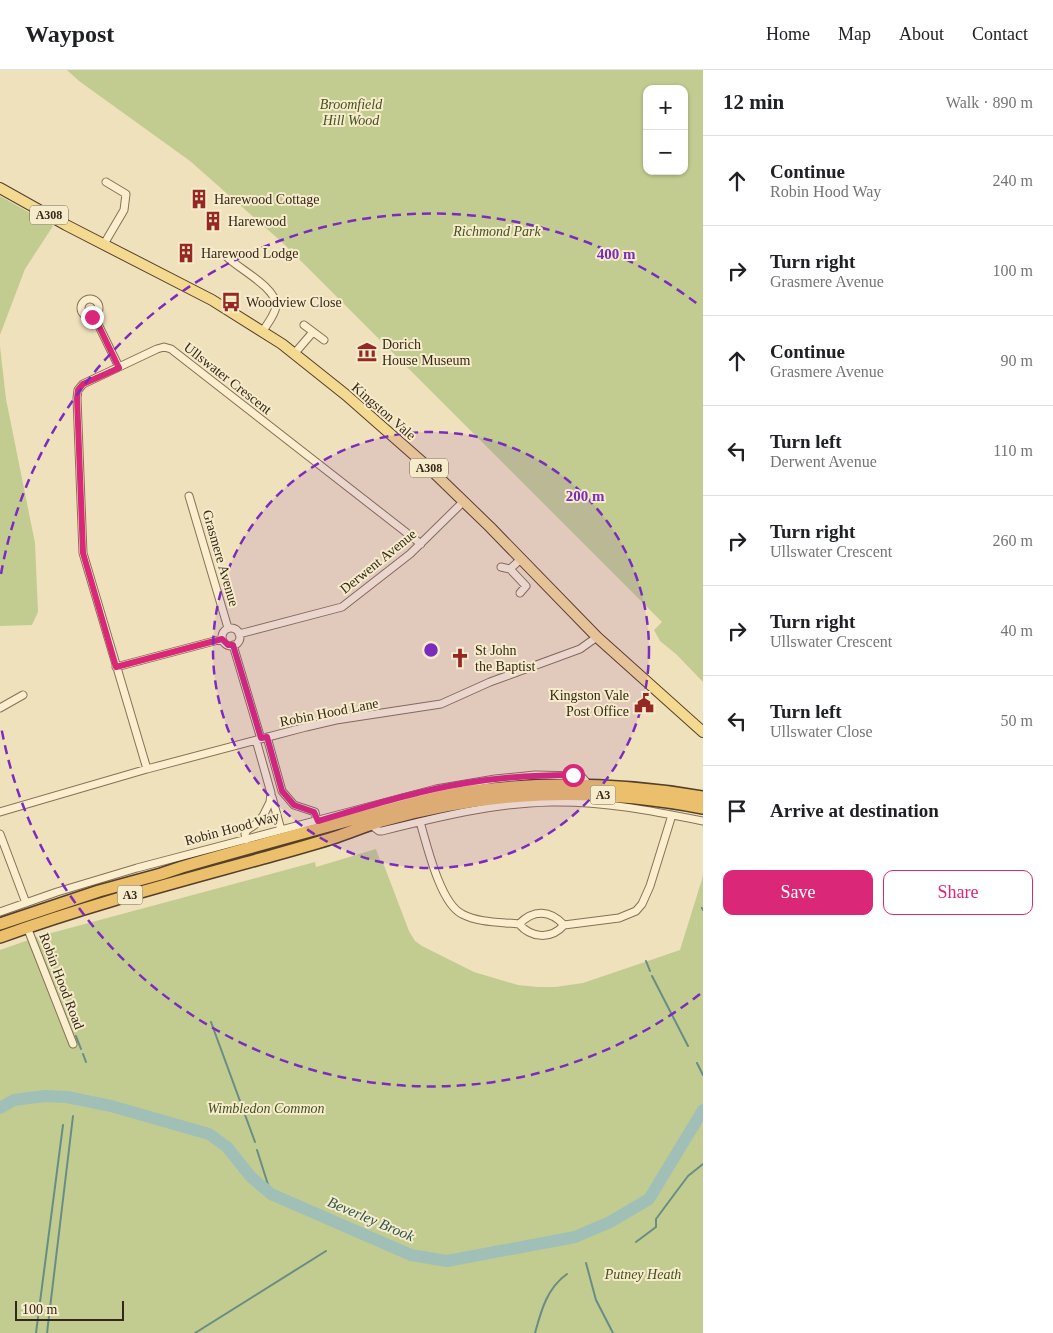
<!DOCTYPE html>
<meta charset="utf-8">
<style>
:root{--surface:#fff;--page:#f2f2f2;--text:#202124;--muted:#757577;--line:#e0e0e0;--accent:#db2777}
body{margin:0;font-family:"Times New Roman",serif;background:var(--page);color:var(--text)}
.controls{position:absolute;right:15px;top:15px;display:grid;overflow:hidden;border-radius:10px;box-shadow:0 1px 4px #0004}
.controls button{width:45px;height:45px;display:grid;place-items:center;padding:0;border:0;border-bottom:1px solid var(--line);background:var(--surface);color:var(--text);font:25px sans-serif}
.scale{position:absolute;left:15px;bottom:12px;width:109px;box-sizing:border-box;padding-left:5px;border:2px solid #35281a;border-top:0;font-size:14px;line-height:18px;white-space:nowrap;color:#35281a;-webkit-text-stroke:4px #f6ebcb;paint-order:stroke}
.stop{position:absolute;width:15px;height:15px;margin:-11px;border:4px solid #db2777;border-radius:50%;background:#fff}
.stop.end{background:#db2777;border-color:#fff;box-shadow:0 1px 5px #0008}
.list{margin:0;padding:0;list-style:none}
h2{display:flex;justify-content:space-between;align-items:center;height:65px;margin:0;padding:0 20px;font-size:21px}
h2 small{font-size:16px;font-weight:400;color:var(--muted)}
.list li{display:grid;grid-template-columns:32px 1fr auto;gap:15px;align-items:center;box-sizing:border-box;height:90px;padding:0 20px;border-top:1px solid var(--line)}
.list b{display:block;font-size:19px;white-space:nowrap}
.list p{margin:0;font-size:16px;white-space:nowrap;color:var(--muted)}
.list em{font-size:16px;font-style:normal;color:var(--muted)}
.actions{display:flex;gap:10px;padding:15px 20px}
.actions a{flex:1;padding:11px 0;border:1px solid var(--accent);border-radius:10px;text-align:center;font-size:18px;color:var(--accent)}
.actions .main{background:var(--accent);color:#fff}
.icon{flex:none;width:28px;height:28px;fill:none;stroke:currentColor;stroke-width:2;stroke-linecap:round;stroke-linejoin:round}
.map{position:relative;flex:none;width:703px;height:1263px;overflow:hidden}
header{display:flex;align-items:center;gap:30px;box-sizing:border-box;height:70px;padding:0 25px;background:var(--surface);border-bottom:1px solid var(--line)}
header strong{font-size:24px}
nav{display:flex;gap:28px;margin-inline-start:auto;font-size:18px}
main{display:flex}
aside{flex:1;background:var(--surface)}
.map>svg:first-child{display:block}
.green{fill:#c3cc90;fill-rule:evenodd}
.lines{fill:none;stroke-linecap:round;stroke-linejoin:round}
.stream{stroke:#688d85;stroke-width:2}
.river{stroke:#a0bfb7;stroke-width:12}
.minor-casing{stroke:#867155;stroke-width:9}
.primary-casing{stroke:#533f2a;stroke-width:12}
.trunk-casing{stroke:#533f2a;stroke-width:14}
.minor{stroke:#faeecf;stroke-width:7}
.primary{stroke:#f4d991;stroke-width:10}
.trunk{stroke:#ebbf6c;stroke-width:11}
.route{stroke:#db2777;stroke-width:6}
.ring{fill:none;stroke:#7b2cbf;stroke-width:2.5;stroke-dasharray:9 6}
.labels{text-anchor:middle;stroke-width:4;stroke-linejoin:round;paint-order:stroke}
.shield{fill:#f6ebcb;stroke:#6f624f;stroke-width:1}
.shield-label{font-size:12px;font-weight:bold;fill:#35281a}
.park-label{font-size:14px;font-style:italic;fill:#435220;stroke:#f6ebcb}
.poi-label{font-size:14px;fill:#35281a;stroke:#f6ebcb;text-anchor:start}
.street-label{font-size:14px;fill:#35281a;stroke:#f6ebcb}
.water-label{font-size:15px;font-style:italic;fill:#295554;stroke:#f6ebcb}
.centre{fill:#7b2cbf;stroke:#f6ebcb;stroke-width:2.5}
.ring-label{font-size:15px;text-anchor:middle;font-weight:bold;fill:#7b2cbf;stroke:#f6ebcb;stroke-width:4;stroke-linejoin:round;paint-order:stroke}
</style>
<header>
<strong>Waypost</strong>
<nav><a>Home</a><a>Map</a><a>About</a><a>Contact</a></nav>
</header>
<main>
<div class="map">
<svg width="703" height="1263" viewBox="0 0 703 1263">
<rect width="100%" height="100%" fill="#efe1bc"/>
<path class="green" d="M67,0H703V612L677,585L660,571L654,560L662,552L285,175L190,91L79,11ZM647,19H684V101H647Z
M0,126L53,156L25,199L0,265Z
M0,276L6,329L35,473L38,542L32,555L0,556Z
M376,779L380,790H382L409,861L415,871L422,876L474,902L518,915L538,917H555L583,913L680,880L703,806V1263H0V880L40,866L315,792L316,797Z"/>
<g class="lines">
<path class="stream" d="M702,838L703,840
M646,891L650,901
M652,906L688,976
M211,952L255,1072
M76,966L81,979
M83,984L86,992
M697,993L703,1005
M257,1080L271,1124
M636,1172L656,1157V1149L676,1122L688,1106L703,1094
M586,1193L596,1230L613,1263
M36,1263L63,1055
M47,1263L73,1046
M195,1263L326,1181
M535,1263C541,1241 547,1218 567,1204"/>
<path class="river" d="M0,1038L14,1030L45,1026L67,1027L111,1036L209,1064L227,1077L251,1107L271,1124L411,1185L447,1191L575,1167L610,1152L649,1129L703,1040"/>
<defs>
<path id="minor" d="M104,174L124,140L126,124L106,112
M227,187C239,199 277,218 276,236C275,245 267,254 263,261
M81 238a9 9 0 1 1 18 0a9 9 0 1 1-18 0Z
M94,246L119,297
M304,255L324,270
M294,284L313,262
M189,426L228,558
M501,497L510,499
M520,523L526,516L510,499L521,489
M222 567a9 9 0 1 1 18 0a9 9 0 1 1-18 0Z
M239,564L342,537L410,484L463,432
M233,575L261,669
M116,597L222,569
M0,638L23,625
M267,667L282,721L294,735L315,742L317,751
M147,699L83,483L77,328L78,320L83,314L157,279L164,277L171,279L421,474
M272,727L281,760
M0,742L147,699L306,657L336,650L441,634L490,612L580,579L597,567
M420,752C427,775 440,833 462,844C479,853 501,852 519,854C531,868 551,870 564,855C550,840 534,839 519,854
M371,755L379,761H382C438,747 494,733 551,732C603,731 653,741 703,751
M0,764L26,833
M246,770L245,764L247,760L256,754L263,746L270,732L271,723L256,670
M0,842L57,822L137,798L436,719L495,709L535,705L581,706L589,715
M564,855L619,848L636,841L642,834L650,816L672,745
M27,857L73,974"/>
<path id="primary" d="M0,118L66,155L212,230L282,274L346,325L429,398L490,457L597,567L703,662"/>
<path id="trunk" d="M0,854L99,821L161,804L182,797C237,781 292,766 347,751C388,740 430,727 472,721C550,711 626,714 703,727
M0,867C85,836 173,813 260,789C285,782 311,775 336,767C351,762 367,755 382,751C491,720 592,717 703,738"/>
</defs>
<use href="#minor" class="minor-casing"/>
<use href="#primary" class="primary-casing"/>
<use href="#trunk" class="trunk-casing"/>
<use href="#minor" class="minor"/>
<use href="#primary" class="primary"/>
<use href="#trunk" class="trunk"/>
</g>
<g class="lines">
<path class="route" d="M92,247L94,246L119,298L83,314L78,320L77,328L83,483L116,597L222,569L228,575H233L261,668L267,667L282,721L294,735L314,742L318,751C366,737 416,721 466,713C502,707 537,705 573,705"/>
</g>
<circle cx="431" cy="580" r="218" fill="#7b2cbf" fill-opacity=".12"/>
<g class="ring">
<circle cx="431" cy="580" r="218"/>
<path d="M700 924A437 437 0 0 1 1 656M1 504A437 437 0 0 1 700 236"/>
</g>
<defs>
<symbol id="building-bare" viewBox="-9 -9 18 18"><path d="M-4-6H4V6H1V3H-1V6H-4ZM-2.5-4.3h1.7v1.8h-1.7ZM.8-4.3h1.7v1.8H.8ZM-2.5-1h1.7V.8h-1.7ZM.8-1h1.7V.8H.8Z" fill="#962824" stroke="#f6ebcb" stroke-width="2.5" paint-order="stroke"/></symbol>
<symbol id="bus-bare" viewBox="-9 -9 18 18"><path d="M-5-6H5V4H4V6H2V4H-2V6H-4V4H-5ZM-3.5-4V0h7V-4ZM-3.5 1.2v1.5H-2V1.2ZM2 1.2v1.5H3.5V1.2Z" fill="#962824" stroke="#f6ebcb" stroke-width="2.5" paint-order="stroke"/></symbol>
<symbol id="museum-bare" viewBox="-9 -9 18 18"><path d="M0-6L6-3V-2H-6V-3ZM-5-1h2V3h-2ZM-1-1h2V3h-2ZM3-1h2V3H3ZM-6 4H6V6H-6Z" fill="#962824" stroke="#f6ebcb" stroke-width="2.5" paint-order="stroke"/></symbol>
<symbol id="church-bare" viewBox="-9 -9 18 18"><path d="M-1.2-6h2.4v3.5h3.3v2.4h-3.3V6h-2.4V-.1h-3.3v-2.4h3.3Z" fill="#962824" stroke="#f6ebcb" stroke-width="2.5" paint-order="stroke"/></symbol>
<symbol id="civic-bare" viewBox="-9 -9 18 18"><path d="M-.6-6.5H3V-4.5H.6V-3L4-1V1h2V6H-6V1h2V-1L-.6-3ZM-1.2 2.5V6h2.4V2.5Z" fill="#962824" stroke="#f6ebcb" stroke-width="2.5" paint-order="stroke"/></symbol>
</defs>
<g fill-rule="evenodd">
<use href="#building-bare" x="185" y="115" width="28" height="28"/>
<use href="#building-bare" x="199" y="137" width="28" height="28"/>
<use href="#building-bare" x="172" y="169" width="28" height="28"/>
<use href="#bus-bare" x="217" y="218" width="28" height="28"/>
<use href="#museum-bare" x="353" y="268" width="28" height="28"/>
<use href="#church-bare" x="446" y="574" width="28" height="28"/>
<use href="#civic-bare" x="630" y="619" width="28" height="28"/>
</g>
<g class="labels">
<g class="shield">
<rect x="30" y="135.5" width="38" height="19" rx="4"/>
<rect x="410" y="388.5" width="38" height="19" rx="4"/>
<rect x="590.5" y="715.5" width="25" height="19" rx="4"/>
<rect x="117.5" y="815.5" width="25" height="19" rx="4"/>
</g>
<g class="shield-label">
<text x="49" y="149">A308</text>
<text x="429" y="402">A308</text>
<text x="603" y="729">A3</text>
<text x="130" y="829">A3</text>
</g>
<g class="park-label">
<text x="351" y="39">Broomfield<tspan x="351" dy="16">Hill Wood</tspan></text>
<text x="497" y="166">Richmond Park</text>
<text x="266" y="1043">Wimbledon Common</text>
<text x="643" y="1209">Putney Heath</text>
</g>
<g class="poi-label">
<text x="214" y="134">Harewood Cottage</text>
<text x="228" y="156">Harewood</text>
<text x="201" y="188">Harewood Lodge</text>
<text x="246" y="237">Woodview Close</text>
<text x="382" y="279">Dorich<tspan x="382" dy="16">House Museum</tspan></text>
<text x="475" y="585">St John<tspan x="475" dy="16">the Baptist</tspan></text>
<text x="629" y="630" text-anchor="end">Kingston Vale<tspan x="629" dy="16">Post Office</tspan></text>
</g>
<g class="street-label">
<text transform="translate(228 308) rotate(38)" y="5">Ullswater Crescent</text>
<text transform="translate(384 341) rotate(41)" y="5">Kingston Vale</text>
<text transform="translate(221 488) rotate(74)" y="5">Grasmere Avenue</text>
<text transform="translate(378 491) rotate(-39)" y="5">Derwent Avenue</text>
<text transform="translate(329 642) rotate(-11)" y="5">Robin Hood Lane</text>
<text transform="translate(232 758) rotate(-15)" y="5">Robin Hood Way</text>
<text transform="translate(62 911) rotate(69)" y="5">Robin Hood Road</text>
</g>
<g class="water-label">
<text transform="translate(371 1149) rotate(23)" y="5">Beverley Brook</text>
</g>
</g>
<circle cx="431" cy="580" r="8" class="centre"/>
<g class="ring-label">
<text x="616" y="189">400 m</text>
<text x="585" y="431">200 m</text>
</g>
</svg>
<div class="controls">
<button>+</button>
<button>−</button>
</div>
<div class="scale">100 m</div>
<div class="stop" style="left:573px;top:705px"></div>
<div class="stop end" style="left:92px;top:247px"></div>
</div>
<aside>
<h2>12 min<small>Walk · 890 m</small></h2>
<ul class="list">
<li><svg class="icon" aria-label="ahead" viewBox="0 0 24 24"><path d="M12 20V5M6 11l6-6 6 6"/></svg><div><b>Continue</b><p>Robin Hood Way</p></div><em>240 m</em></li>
<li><svg class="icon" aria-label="right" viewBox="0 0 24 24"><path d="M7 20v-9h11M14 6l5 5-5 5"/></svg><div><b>Turn right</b><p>Grasmere Avenue</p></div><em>100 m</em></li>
<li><svg class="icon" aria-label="ahead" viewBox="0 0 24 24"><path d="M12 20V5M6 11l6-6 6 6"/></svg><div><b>Continue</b><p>Grasmere Avenue</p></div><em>90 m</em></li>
<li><svg class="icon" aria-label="left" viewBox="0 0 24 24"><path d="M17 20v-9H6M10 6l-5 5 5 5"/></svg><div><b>Turn left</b><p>Derwent Avenue</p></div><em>110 m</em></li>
<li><svg class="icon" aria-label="right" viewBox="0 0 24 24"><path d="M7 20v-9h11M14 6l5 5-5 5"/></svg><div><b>Turn right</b><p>Ullswater Crescent</p></div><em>260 m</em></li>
<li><svg class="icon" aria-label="right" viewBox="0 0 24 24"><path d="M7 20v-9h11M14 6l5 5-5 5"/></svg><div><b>Turn right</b><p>Ullswater Crescent</p></div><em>40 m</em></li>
<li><svg class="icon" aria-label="left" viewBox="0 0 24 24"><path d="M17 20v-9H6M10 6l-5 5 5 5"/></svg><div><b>Turn left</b><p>Ullswater Close</p></div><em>50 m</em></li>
<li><svg class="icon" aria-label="arrive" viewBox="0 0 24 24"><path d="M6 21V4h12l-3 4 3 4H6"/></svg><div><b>Arrive at destination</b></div></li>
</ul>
<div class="actions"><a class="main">Save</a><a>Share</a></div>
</aside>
</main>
